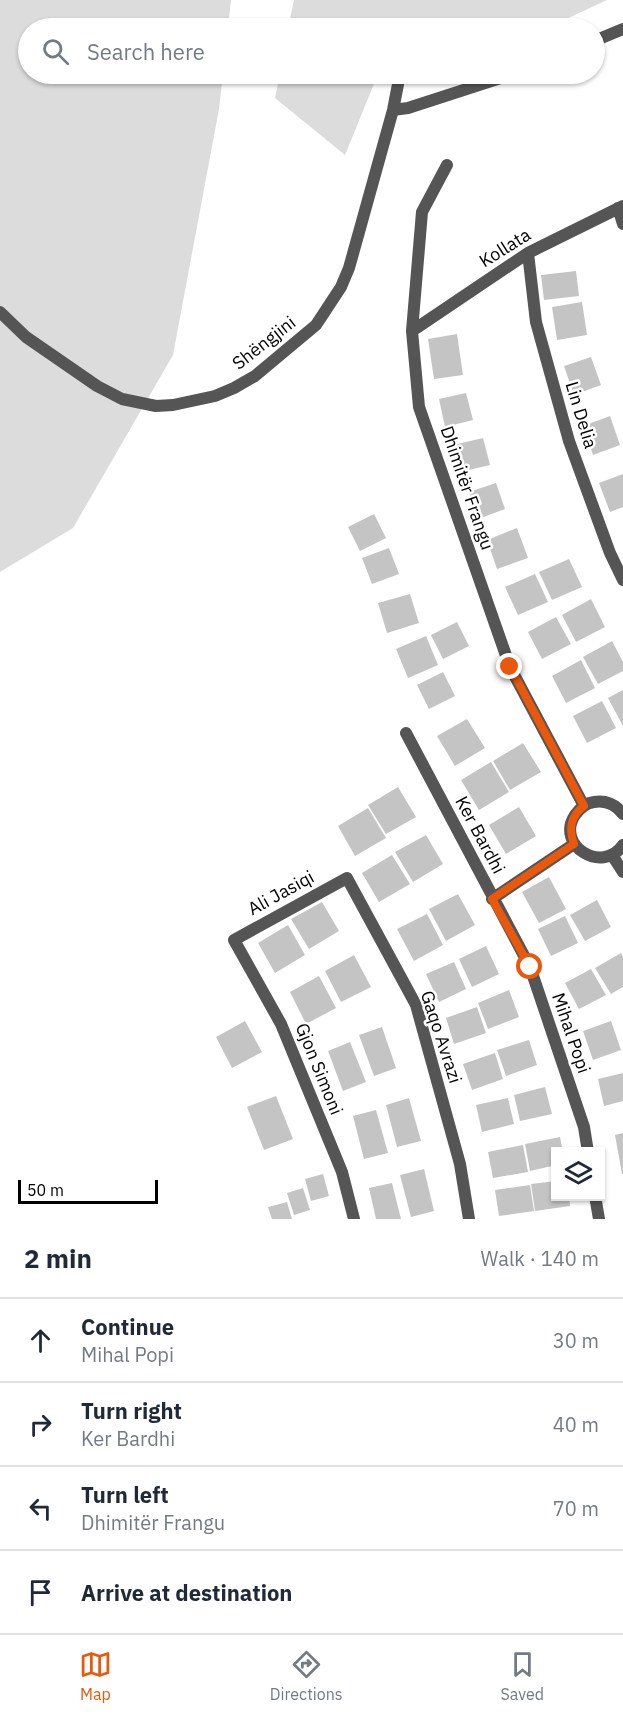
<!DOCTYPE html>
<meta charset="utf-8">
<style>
:root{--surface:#fff;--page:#f6f6f7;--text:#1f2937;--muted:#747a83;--line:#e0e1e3;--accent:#ea580c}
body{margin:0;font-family:"IBM Plex Sans",sans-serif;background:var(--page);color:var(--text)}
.controls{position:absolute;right:18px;bottom:18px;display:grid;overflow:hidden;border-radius:0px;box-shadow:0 2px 4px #0004}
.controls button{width:54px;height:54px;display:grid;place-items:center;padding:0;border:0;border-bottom:2px solid var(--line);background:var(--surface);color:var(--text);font:30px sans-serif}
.scale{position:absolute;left:18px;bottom:15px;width:140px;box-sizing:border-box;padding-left:6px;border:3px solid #000;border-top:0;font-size:16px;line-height:21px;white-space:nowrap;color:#000;-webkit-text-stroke:4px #fff;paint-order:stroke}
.stop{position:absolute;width:18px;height:18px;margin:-14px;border:4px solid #ea580c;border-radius:50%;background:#fff}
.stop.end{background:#ea580c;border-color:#fff;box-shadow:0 2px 6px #0008}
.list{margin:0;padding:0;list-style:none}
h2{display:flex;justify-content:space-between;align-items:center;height:78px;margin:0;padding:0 24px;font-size:26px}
h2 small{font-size:20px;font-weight:400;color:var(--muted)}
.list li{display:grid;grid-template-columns:39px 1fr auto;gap:18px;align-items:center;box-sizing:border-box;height:84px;padding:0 24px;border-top:2px solid var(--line)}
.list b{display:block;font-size:22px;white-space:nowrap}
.list p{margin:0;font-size:20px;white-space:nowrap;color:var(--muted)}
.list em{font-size:20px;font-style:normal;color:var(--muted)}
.icon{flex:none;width:33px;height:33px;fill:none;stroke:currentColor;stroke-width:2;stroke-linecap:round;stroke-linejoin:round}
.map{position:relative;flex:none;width:623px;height:1219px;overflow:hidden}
.search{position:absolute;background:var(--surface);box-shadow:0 2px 4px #0004;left:18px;right:18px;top:18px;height:66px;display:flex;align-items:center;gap:15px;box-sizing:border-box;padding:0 21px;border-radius:33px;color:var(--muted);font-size:22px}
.sheet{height:414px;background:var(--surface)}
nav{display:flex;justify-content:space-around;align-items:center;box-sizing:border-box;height:84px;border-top:2px solid var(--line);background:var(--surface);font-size:16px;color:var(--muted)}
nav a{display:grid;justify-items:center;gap:3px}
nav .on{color:var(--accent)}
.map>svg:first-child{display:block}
.green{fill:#dcdcdc}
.building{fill:#c4c4c4}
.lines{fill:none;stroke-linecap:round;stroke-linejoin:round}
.minor{stroke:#555;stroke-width:12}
.route{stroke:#ea580c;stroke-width:8}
.labels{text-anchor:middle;stroke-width:5;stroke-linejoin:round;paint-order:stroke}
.street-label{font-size:18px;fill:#000;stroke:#fff}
</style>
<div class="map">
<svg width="623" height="1219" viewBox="0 0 623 1219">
<rect width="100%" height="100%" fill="#fff"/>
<path class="green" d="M0,0H231L228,28H28V74H223L219,109L173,355L73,528L0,572Z
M294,0H607L547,28H288Z
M280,74H378L345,155L275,98Z"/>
<path class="building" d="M576,271L579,296L544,300L541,275Z
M582,302L587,335L557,340L552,307Z
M457,334L463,375L434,379L428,339Z
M591,357L601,385L574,395L564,366Z
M466,393L473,420L445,427L439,399Z
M610,416L620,445L593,455L583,426Z
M483,438L490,465L456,473L449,446Z
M623,474V507L610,512L599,483Z
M496,483L505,509L478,519L469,492Z
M374,514L386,538L360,551L348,527Z
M517,528L528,558L497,569L487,540Z
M389,548L399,574L372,584L362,558Z
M569,559L582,587L552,600L539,572Z
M535,574L548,602L518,615L505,587Z
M410,594L419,623L387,633L378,603Z
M591,599L605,627L576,642L562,615Z
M556,617L571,644L542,659L528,632Z
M457,622L469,646L443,659L431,635Z
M426,636L438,665L408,678L396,649Z
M612,641L623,662V671L598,684L583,657Z
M581,660L595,688L566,703L552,676Z
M443,672L455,696L429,709L417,685Z
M623,690V726L608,698Z
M602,701L616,728L587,743L573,716Z
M467,719L485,748L455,766L437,736Z
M523,743L541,772L510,790L493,761Z
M491,762L509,792L479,810L461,780Z
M398,787L416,817L386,834L368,805Z
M519,807L536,836L506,854L489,825Z
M368,808L386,838L355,856L338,826Z
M426,835L443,864L413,882L395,852Z
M392,855L410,884L379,902L362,873Z
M549,877L566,909L539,923L522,892Z
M458,894L475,925L446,941L429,909Z
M597,900L611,927L585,941L570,915Z
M322,902L339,931L309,949L291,919Z
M427,914L443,945L414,961L397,929Z
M565,916L578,943L551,956L538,929Z
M288,925L305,955L275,973L258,943Z
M486,946L499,974L472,987L459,959Z
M621,953L623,957V987L611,994L595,968Z
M354,955L371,987L341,1002L325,971Z
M454,962L466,989L439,1002L426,974Z
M591,969L606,995L579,1009L565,983Z
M319,976L336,1008L306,1024L290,992Z
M509,990L519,1017L488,1029L478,1003Z
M477,1007L486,1033L454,1044L446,1018Z
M245,1021L262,1052L232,1068L216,1037Z
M611,1021L621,1050L593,1060L583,1031Z
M382,1027L396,1068L374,1076L359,1035Z
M529,1040L537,1065L506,1076L497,1050Z
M350,1042L366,1082L343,1091L328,1051Z
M495,1053L503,1079L472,1090L463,1064Z
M623,1073V1101L604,1106L598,1079Z
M545,1087L552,1114L520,1121L514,1095Z
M276,1096L293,1139L264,1150L247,1107Z
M409,1098L421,1141L397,1147L386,1105Z
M508,1098L514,1124L482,1132L476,1105Z
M376,1110L388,1153L364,1159L353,1116Z
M623,1133V1174H622L615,1135Z
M560,1137L563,1152H556V1165L530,1171L525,1144Z
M523,1145L528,1172L493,1178L488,1152Z
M424,1169L434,1211L411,1217L400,1175Z
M323,1174L329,1196L311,1201L305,1179Z
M556,1181V1196H569L570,1206L535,1211L531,1184Z
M392,1183L401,1219H376L369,1188Z
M530,1185L534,1211L499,1216L495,1190Z
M303,1188L310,1210L294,1215L287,1193Z
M287,1202L292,1219H272L268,1207Z"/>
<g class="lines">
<path class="minor" d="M594,41L623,29
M393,110L408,108L513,74
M447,165L422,212L412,331L419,407L510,667L584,806
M618,208L623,224
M528,253L536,322L569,441L610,553L623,580
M0,312L26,337L97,386L122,399L156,406L173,405L215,396L234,388L255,376L316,325L341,287L349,268L393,110L400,74
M412,331L528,253L623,206
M406,733L530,967L584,1127L588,1152
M623,814C616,805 606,800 594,802C586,803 580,808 575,815C555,845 602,875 623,845
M612,855L623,872
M492,899L574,844
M595,1196L599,1219
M354,1219L342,1172L281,1024L234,940L347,878L416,1005L460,1164L469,1219"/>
</g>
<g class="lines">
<path class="route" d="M510,667L584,806C571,816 568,828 574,844L492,899L530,967"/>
</g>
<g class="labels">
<g class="street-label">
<text transform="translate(505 248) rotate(-32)" y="6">Kollata</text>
<text transform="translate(264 343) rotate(-38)" y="6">Shëngjini</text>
<text transform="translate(581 415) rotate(73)" y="6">Lin Delia</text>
<text transform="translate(467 488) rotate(71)" y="6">Dhimitër Frangu</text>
<text transform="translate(480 835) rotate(62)" y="6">Ker Bardhi</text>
<text transform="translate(281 893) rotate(-29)" y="6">Ali Jasiqi</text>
<text transform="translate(571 1033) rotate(71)" y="6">Mihal Popi</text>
<text transform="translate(441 1037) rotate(72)" y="6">Gaqo Avrazi</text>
<text transform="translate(319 1069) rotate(68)" y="6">Gjon Simoni</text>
</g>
</g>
</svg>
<div class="controls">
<button><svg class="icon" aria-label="layers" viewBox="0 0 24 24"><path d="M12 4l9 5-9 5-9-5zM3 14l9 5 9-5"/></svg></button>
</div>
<div class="scale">50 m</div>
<div class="stop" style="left:530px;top:967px"></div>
<div class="stop end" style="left:510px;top:667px"></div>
<div class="search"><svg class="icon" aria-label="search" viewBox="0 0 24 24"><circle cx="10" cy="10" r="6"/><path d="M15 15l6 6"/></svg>Search here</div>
</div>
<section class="sheet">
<h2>2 min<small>Walk · 140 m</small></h2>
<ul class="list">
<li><svg class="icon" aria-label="ahead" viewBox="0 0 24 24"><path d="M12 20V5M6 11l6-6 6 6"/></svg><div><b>Continue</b><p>Mihal Popi</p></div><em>30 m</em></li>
<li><svg class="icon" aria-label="right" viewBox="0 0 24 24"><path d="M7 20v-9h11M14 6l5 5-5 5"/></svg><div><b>Turn right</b><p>Ker Bardhi</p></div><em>40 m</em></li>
<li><svg class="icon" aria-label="left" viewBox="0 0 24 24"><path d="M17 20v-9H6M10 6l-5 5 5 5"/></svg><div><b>Turn left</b><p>Dhimitër Frangu</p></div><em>70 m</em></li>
<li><svg class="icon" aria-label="arrive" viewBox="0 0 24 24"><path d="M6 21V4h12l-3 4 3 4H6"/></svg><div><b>Arrive at destination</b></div></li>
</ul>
</section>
<nav>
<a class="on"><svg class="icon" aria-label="map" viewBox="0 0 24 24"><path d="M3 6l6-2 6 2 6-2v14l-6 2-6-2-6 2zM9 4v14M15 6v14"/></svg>Map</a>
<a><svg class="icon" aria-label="directions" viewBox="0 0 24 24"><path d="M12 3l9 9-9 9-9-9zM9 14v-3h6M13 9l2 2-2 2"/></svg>Directions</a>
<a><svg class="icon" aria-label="saved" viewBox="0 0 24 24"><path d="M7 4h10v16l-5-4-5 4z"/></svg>Saved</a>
</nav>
